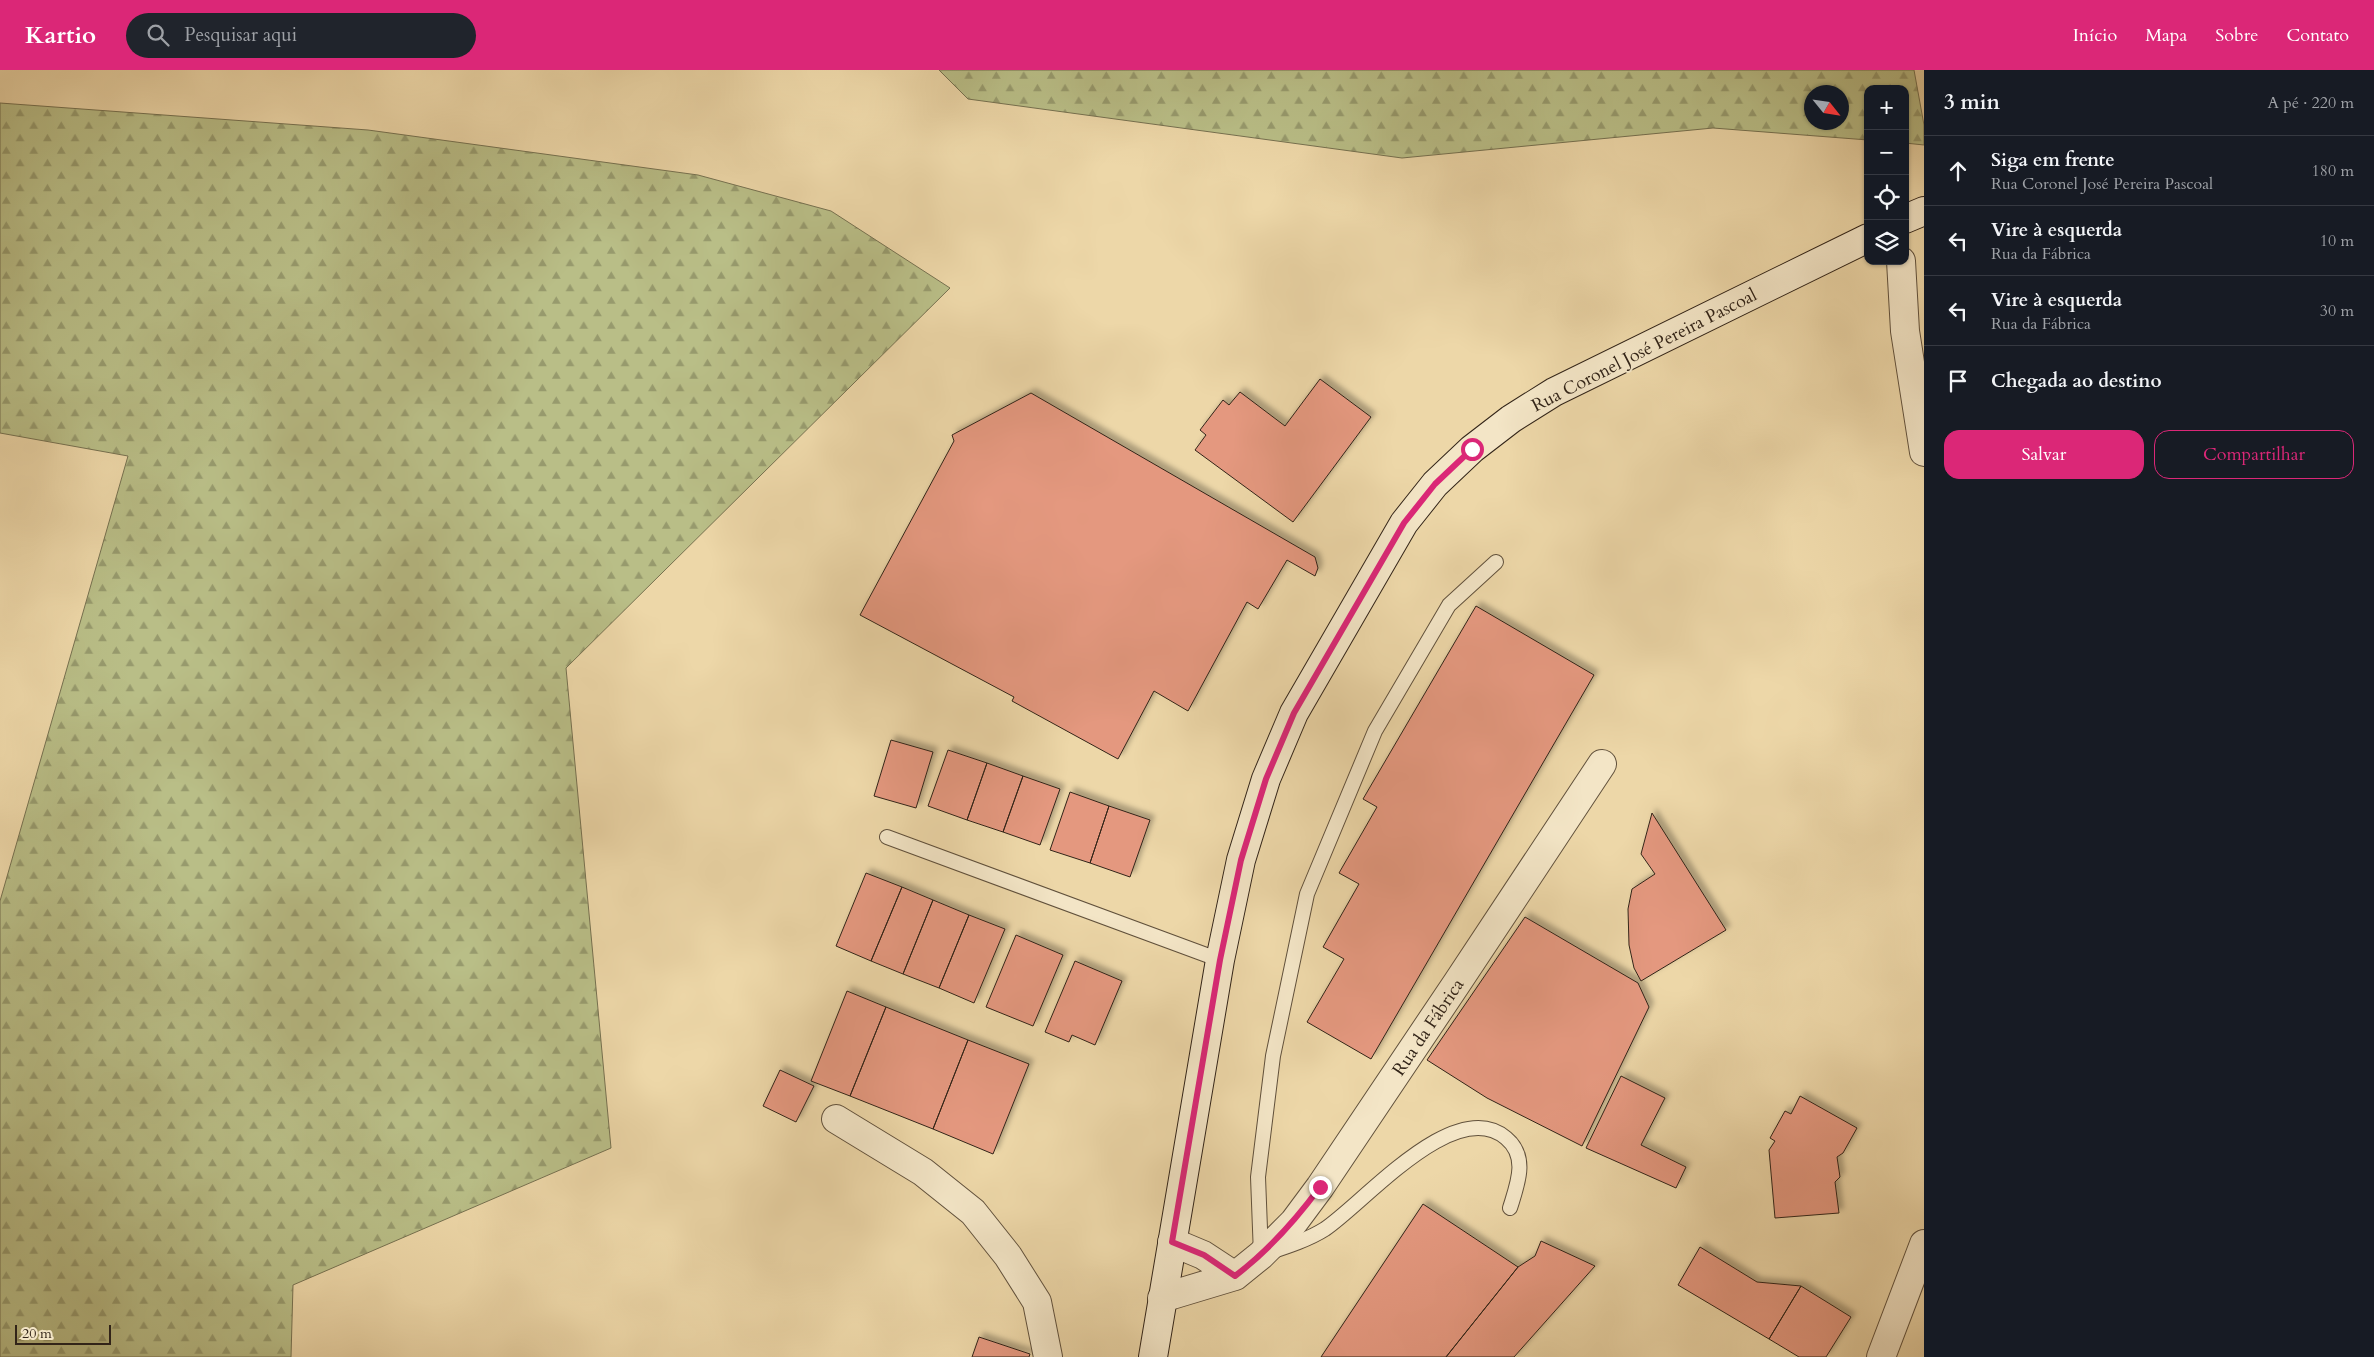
<!DOCTYPE html>
<html lang="pt">
<meta charset="utf-8">
<style>
:root{--surface:#171b24;--page:#20242c;--text:#f1f3f6;--muted:#9ea1a6;--line:#363941;--accent:#db2777}
body{margin:0;font-family:Cardo,serif;background:var(--page);color:var(--text)}
.controls{position:absolute;right:15px;top:15px;display:grid;overflow:hidden;border-radius:10px;box-shadow:0 1px 4px #0004}
.controls button{width:45px;height:45px;display:grid;place-items:center;padding:0;border:0;border-bottom:1px solid var(--line);background:var(--surface);color:var(--text);font:25px sans-serif}
.compass{position:absolute;left:1804px;top:15px;width:45px;height:45px;border-radius:50%;background:var(--surface);box-shadow:0 1px 4px #0004;rotate:120deg}
.scale{position:absolute;left:15px;bottom:12px;width:96px;box-sizing:border-box;padding-left:5px;border:2px solid #322418;border-top:0;font-size:14px;line-height:18px;white-space:nowrap;color:#322418;-webkit-text-stroke:4px #f3e5c6;paint-order:stroke}
.stop{position:absolute;width:15px;height:15px;margin:-11px;border:4px solid #db2777;border-radius:50%;background:#fff}
.stop.end{background:#db2777;border-color:#fff;box-shadow:0 1px 5px #0008}
.list{margin:0;padding:0;list-style:none}
h2{display:flex;justify-content:space-between;align-items:center;height:65px;margin:0;padding:0 20px;font-size:21px}
h2 small{font-size:16px;font-weight:400;color:var(--muted)}
.list li{display:grid;grid-template-columns:32px 1fr auto;gap:15px;align-items:center;box-sizing:border-box;height:70px;padding:0 20px;border-top:1px solid var(--line)}
.list b{display:block;font-size:19px;white-space:nowrap}
.list p{margin:0;font-size:16px;white-space:nowrap;color:var(--muted)}
.list em{font-size:16px;font-style:normal;color:var(--muted)}
.actions{display:flex;gap:10px;padding:15px 20px}
.actions a{flex:1;padding:11px 0;border:1px solid var(--accent);border-radius:15px;text-align:center;font-size:18px;color:var(--accent)}
.actions .main{background:var(--accent);color:#fff}
.icon{flex:none;width:28px;height:28px;fill:none;stroke:currentColor;stroke-width:2;stroke-linecap:round;stroke-linejoin:round}
.map{position:relative;flex:none;width:1924px;height:1287px;overflow:hidden}
header{display:flex;align-items:center;gap:30px;box-sizing:border-box;height:70px;padding:0 25px;background:var(--accent);color:#fff}
header strong{font-size:24px}
nav{display:flex;gap:28px;margin-inline-start:auto;font-size:18px}
.search{width:350px;height:45px;background:var(--page);display:flex;align-items:center;gap:12px;box-sizing:border-box;padding:0 18px;border-radius:28px;color:var(--muted);font-size:19px}
main{display:flex}
aside{flex:1;background:var(--surface)}
.map>svg:first-child{display:block}
.forest{fill:url(#forest-firs);stroke:#767150;fill-rule:evenodd}
.building{fill:#e4987f;stroke:#322418;filter:url(#shadow)}
.lines{fill:none;stroke-linecap:round;stroke-linejoin:round}
.lane-casing{stroke:#61513c;stroke-width:16}
.street-casing{stroke:#61513c;stroke-width:30}
.secondary-casing{stroke:#322418;stroke-width:30}
.lane{stroke:#f3e5c6;stroke-width:14}
.street{stroke:#f3e5c6;stroke-width:28}
.secondary{stroke:#f3e5c6;stroke-width:28}
.route{stroke:#db2777;stroke-width:6}
.labels{text-anchor:middle;stroke-width:4;stroke-linejoin:round;paint-order:stroke}
.street-label{font-size:18px;fill:#322418;stroke:#f3e5c6}
</style>
<header>
<strong>Kartio</strong>
<div class="search"><svg class="icon" aria-label="search" viewBox="0 0 24 24"><circle cx="10" cy="10" r="6"/><path d="M15 15l6 6"/></svg>Pesquisar aqui</div>
<nav><a>Início</a><a>Mapa</a><a>Sobre</a><a>Contato</a></nav>
</header>
<main>
<div class="map">
<svg width="1924" height="1287" viewBox="0 0 1924 1287">
<defs>
<pattern id="forest-firs" width="22" height="20" patternUnits="userSpaceOnUse" patternTransform="scale(1.25)"><rect width="22" height="20" fill="#b9be87"/><path d="M5 1l3.5 6h-7zM16 11l3.5 6h-7z" fill="#979a6d"/></pattern>
<filter id="shadow"><feDropShadow dx="4.5" dy="-4.5" stdDeviation="2.5" flood-color="#0004"/></filter>
</defs>
<rect width="100%" height="100%" fill="#edd7a8"/>
<filter id="stains"><feTurbulence type="fractalNoise" baseFrequency=".004" numOctaves="4"/><feColorMatrix values="0 0 0 0 .2 0 0 0 0 .09 0 0 0 0 .02 0 0 0 .5 -.17"/></filter>
<radialGradient id="worn" r=".72"><stop offset=".6" stop-color="#630" stop-opacity="0"/><stop offset="1" stop-color="#630" stop-opacity=".3"/></radialGradient>
<path class="forest" d="M939,0H1914L1924,55V75L1905,73V19H1868V70L1713,58L1402,88L968,29ZM1812,22H1842V52H1812Z
M0,33L368,60L698,105L831,141L950,218L566,598L611,1078L293,1215L291,1287H0V831L128,386L0,363Z"/>
<path class="building" d="M1320,309L1371,347L1293,452L1195,380L1206,365L1200,360L1223,330L1229,335L1240,322L1285,356Z
M1031,323L1315,487L1318,498L1315,506L1287,490L1258,539L1247,532L1188,641L1154,621L1118,689L1012,631L1014,627L860,545L954,371L952,365Z
M1476,536L1594,605L1371,989L1307,952L1344,889L1323,877L1359,814L1339,803L1377,737L1363,729Z
M891,670L933,682L916,738L874,726Z
M948,680L987,693L967,750L928,736Z
M987,693L1023,706L1003,762L967,750Z
M1023,706L1060,719L1040,775L1003,762Z
M1070,722L1109,736L1090,793L1050,780Z
M1109,736L1150,750L1130,807L1090,793Z
M1652,743L1726,860L1641,911L1634,898L1629,875L1628,839L1632,819L1655,804L1641,784Z
M866,803L902,817L871,891L836,876Z
M902,817L933,830L903,904L871,891Z
M933,830L969,845L939,918L903,904Z
M969,845L1005,859L974,933L939,918Z
M1525,847L1638,913L1649,937L1582,1076L1487,1028L1427,990Z
M1016,865L1063,885L1033,956L986,937Z
M1075,891L1122,911L1095,975L1072,965L1069,972L1045,962Z
M847,921L886,937L850,1026L811,1011Z
M886,937L968,970L933,1059L850,1026Z
M968,970L1029,994L993,1084L933,1059Z
M780,1000L814,1016L796,1052L763,1036Z
M1621,1006L1665,1028L1641,1075L1686,1097L1676,1118L1586,1078Z
M1800,1026L1857,1058L1843,1083L1837,1087L1840,1107L1835,1112L1839,1143L1775,1148L1769,1080L1775,1071L1770,1068L1785,1041L1791,1044Z
M1423,1134L1518,1197L1446,1287H1321Z
M1541,1171L1595,1196L1514,1287H1446L1518,1197L1535,1186Z
M1700,1177L1757,1212L1801,1216L1769,1269L1678,1215Z
M1801,1216L1851,1247L1826,1287H1799L1769,1269Z
M979,1267L1030,1284L1029,1287H972Z"/>
<g class="lines">
<defs>
<path id="lane" d="M1496,492L1449,535L1375,661L1307,824L1273,986L1258,1107L1261,1185C1282,1178 1306,1171 1325,1159C1365,1132 1455,1025 1506,1068C1529,1087 1517,1115 1510,1138
M887,767L1220,890"/>
<path id="street" d="M1901,191L1905,261L1924,382
M836,1049L923,1102L973,1142L1008,1186L1037,1232L1048,1287
M1172,1172L1203,1185L1235,1206
M1162,1228L1235,1206L1261,1185L1294,1152L1320,1117L1457,913L1602,694
M1881,1287L1924,1174"/>
<path id="secondary" d="M1905,149L1924,141
M1153,1287L1220,890L1241,790L1266,709L1294,643L1404,453L1435,414L1472,379L1511,349L1554,322L1868,168"/>
</defs>
<use href="#lane" class="lane-casing"/>
<use href="#street" class="street-casing"/>
<use href="#secondary" class="secondary-casing"/>
<use href="#lane" class="lane"/>
<use href="#street" class="street"/>
<use href="#secondary" class="secondary"/>
</g>
<g class="lines">
<path class="route" d="M1320,1117C1295,1151 1269,1180 1235,1206L1204,1185L1172,1172L1220,890L1241,790L1266,709L1294,643L1404,453L1435,414L1472,379"/>
</g>
<g class="labels">
<g class="street-label">
<text transform="translate(1644 280) rotate(-27)" y="6">Rua Coronel José Pereira Pascoal</text>
<text transform="translate(1428 957) rotate(-56)" y="6">Rua da Fábrica</text>
</g>
</g>
<rect width="100%" height="100%" filter="url(#stains)"/>
<rect width="100%" height="100%" fill="url(#worn)"/>
</svg>
<div class="controls">
<button>+</button>
<button>−</button>
<button><svg class="icon" aria-label="locate" viewBox="0 0 24 24"><circle cx="12" cy="12" r="6"/><path d="M12 2v4M12 18v4M2 12h4M18 12h4"/></svg></button>
<button><svg class="icon" aria-label="layers" viewBox="0 0 24 24"><path d="M12 4l9 5-9 5-9-5zM3 14l9 5 9-5"/></svg></button>
</div>
<svg class="compass" viewBox="-18 -18 36 36"><path d="M0-13l5 13h-10z" fill="#e53935"/><path d="M0 13l5-13h-10z" fill="#9ea1a6"/></svg>
<div class="scale">20 m</div>
<div class="stop" style="left:1472px;top:379px"></div>
<div class="stop end" style="left:1320px;top:1117px"></div>
</div>
<aside>
<h2>3 min<small>A pé · 220 m</small></h2>
<ul class="list">
<li><svg class="icon" aria-label="ahead" viewBox="0 0 24 24"><path d="M12 20V5M6 11l6-6 6 6"/></svg><div><b>Siga em frente</b><p>Rua Coronel José Pereira Pascoal</p></div><em>180 m</em></li>
<li><svg class="icon" aria-label="left" viewBox="0 0 24 24"><path d="M17 20v-9H6M10 6l-5 5 5 5"/></svg><div><b>Vire à esquerda</b><p>Rua da Fábrica</p></div><em>10 m</em></li>
<li><svg class="icon" aria-label="left" viewBox="0 0 24 24"><path d="M17 20v-9H6M10 6l-5 5 5 5"/></svg><div><b>Vire à esquerda</b><p>Rua da Fábrica</p></div><em>30 m</em></li>
<li><svg class="icon" aria-label="arrive" viewBox="0 0 24 24"><path d="M6 21V4h12l-3 4 3 4H6"/></svg><div><b>Chegada ao destino</b></div></li>
</ul>
<div class="actions"><a class="main">Salvar</a><a>Compartilhar</a></div>
</aside>
</main>
